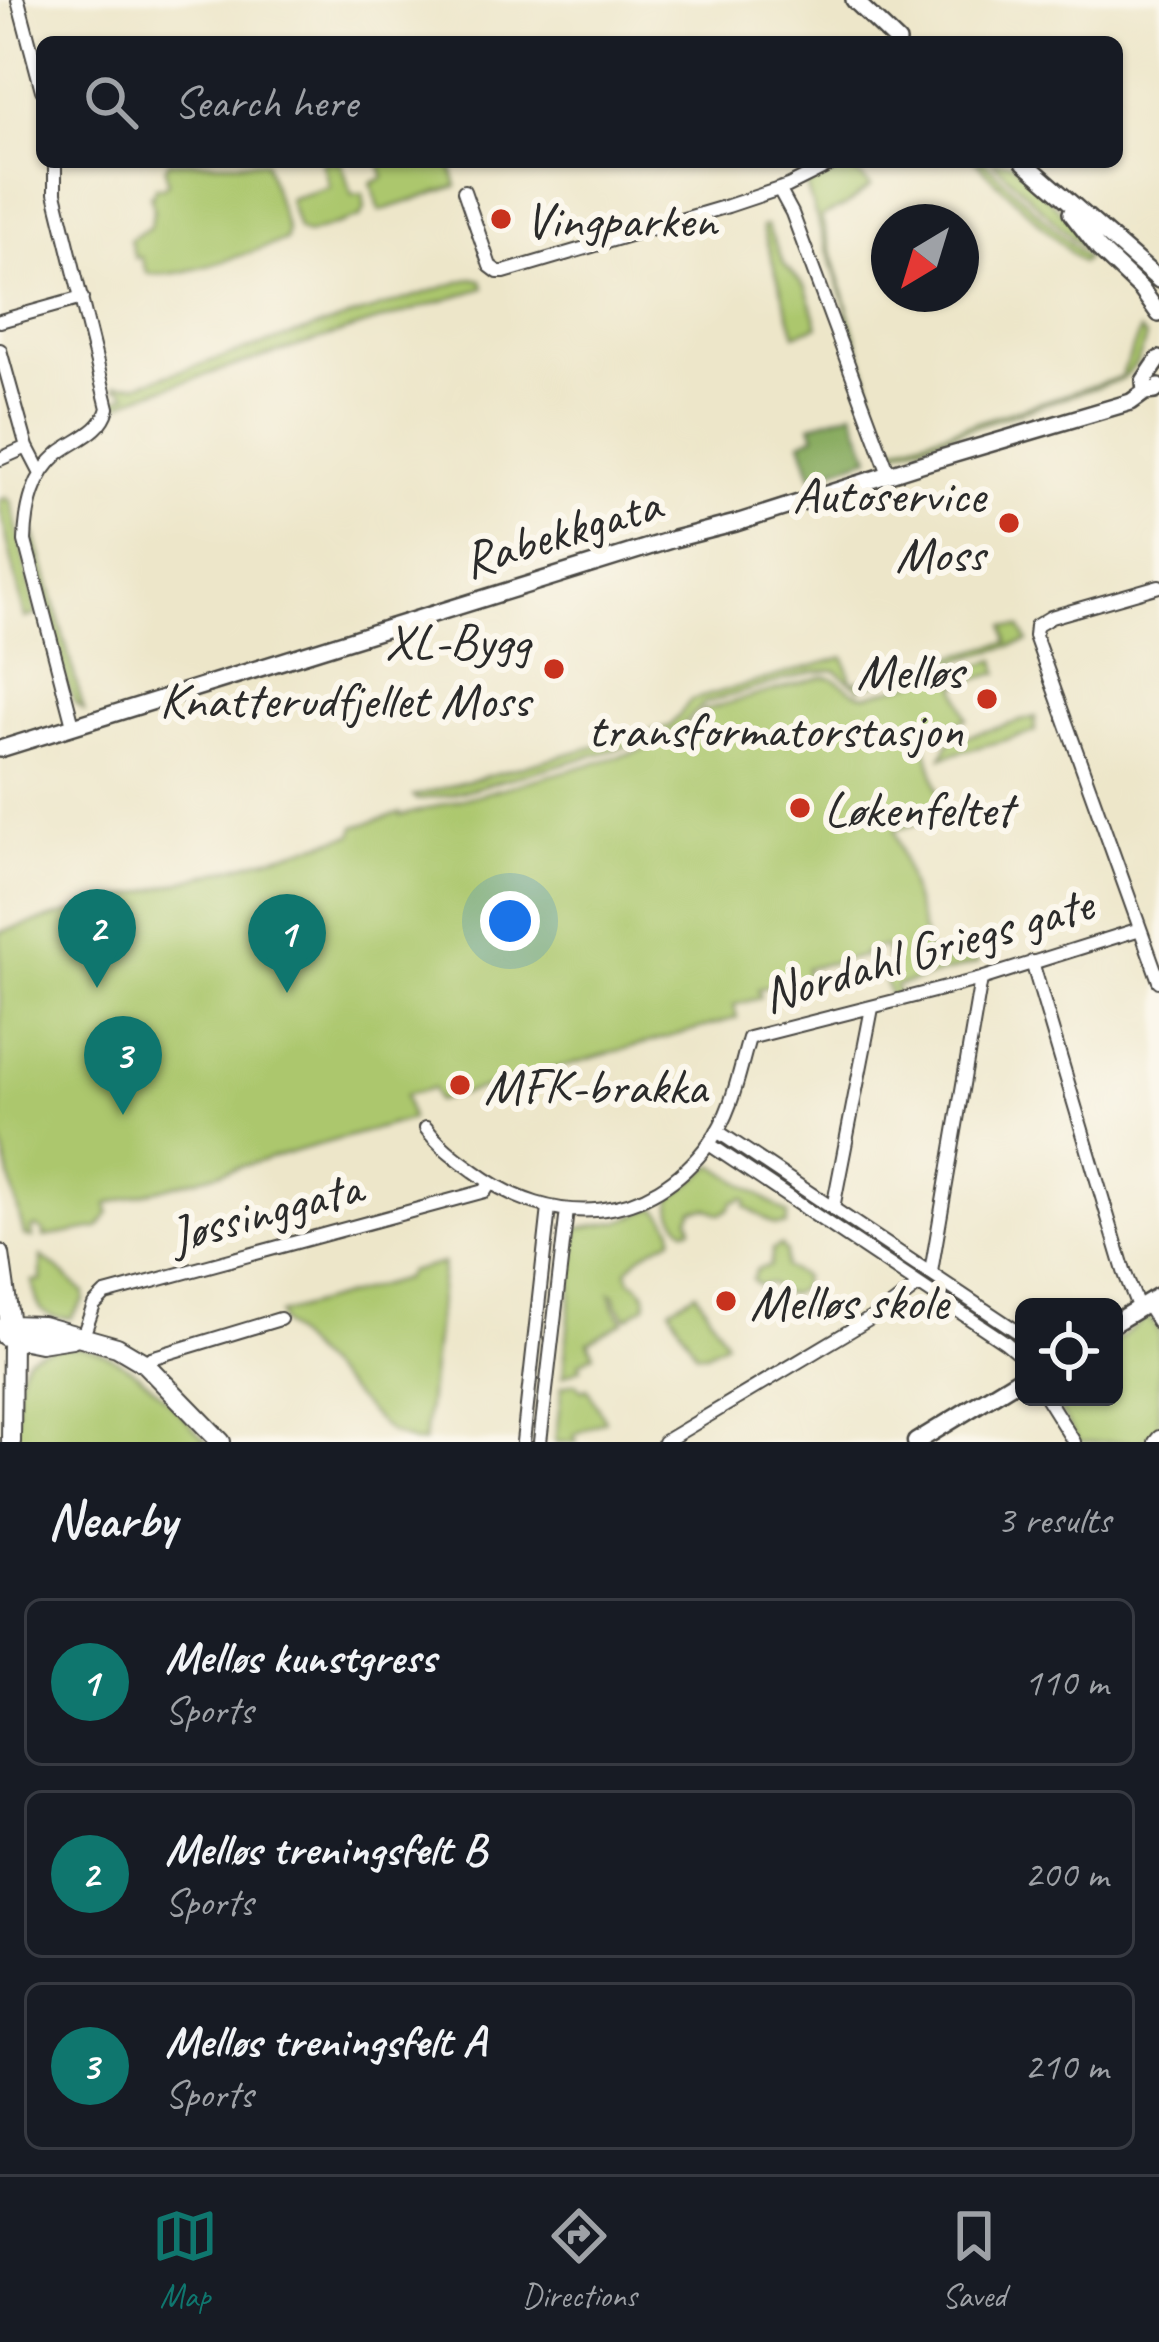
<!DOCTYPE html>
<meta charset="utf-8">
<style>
:root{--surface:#171b24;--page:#20242c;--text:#f1f3f6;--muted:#9ea1a6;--line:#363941;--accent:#0f766e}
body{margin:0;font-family:Caveat,sans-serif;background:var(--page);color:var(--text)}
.controls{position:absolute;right:36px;bottom:36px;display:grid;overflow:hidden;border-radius:18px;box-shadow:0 3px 9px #0004}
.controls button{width:108px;height:108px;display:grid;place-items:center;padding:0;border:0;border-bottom:3px solid var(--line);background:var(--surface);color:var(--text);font:60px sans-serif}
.compass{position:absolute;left:871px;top:204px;width:108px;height:108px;border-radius:50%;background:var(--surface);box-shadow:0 3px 9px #0004;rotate:218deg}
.you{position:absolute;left:510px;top:921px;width:42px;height:42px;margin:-30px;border:9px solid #fff;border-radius:50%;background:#1a73e8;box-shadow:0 0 0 18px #1a73e833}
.badge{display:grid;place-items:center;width:78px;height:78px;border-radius:50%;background:var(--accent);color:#fff;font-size:39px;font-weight:700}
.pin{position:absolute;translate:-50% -99px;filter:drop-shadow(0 3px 6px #0008)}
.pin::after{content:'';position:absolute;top:63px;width:42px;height:36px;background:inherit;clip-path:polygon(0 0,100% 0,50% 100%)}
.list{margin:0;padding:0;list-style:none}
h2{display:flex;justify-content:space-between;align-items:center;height:156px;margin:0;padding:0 48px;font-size:51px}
h2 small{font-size:39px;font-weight:400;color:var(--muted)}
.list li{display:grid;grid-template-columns:78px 1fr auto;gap:36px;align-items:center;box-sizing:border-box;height:168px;margin:0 24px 24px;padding:0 24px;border:3px solid var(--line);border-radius:18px}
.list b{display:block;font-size:45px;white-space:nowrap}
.list p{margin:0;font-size:39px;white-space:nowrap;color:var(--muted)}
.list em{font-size:39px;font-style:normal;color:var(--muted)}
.icon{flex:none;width:66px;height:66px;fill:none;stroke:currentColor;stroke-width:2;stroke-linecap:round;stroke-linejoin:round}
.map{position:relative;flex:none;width:1159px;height:1442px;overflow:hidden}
.search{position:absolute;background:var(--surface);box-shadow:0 3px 9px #0004;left:36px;right:36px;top:36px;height:132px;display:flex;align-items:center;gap:30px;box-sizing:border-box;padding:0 42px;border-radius:18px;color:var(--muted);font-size:45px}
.sheet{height:732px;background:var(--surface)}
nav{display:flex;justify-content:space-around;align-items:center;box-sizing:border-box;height:168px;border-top:3px solid var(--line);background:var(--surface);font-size:33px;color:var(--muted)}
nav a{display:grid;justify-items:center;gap:6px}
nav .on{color:var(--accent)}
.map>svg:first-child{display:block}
.green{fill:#acc76d;stroke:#6c794c;stroke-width:3}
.forest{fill:#89ac60;stroke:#5a6c46;stroke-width:3}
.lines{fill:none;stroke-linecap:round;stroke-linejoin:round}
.minor-casing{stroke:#484743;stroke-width:16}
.tertiary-casing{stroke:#484743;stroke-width:20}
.secondary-casing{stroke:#484743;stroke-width:21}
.primary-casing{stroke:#484743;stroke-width:22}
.minor{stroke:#fff;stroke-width:12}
.tertiary{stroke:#fff;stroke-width:15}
.secondary{stroke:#fff;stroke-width:16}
.primary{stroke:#fff;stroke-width:18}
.poi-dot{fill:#c8321e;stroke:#fbf7ec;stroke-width:4.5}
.labels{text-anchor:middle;stroke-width:12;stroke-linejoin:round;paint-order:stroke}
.poi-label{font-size:51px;fill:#2b2b2b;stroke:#fbf7ec;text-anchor:start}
.street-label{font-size:51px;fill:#2b2b2b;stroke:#fbf7ec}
</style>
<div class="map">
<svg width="1159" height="1442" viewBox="0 0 1159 1442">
<rect width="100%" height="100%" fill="#fbf7ec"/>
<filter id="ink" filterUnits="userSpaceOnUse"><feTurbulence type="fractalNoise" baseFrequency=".00833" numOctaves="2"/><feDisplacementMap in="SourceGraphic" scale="24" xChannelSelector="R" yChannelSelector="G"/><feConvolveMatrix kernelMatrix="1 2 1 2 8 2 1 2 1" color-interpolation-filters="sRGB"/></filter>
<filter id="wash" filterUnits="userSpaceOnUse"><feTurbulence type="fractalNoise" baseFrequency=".004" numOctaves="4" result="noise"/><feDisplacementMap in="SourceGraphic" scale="48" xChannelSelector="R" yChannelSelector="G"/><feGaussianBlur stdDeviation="2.7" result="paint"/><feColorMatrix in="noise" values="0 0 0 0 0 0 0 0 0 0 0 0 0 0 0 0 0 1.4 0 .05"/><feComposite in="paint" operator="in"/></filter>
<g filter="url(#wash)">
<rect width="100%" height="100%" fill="#ede6c9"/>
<path class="green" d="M169,162H265L287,230L286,240C256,250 174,282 147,273L141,257L135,258L130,240L150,227L154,209L150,195H153L155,187L161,188L168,183L165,168Z
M322,162H341L352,195L363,194L365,209L360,217L307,234L298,229L289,199L330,187Z
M379,162H450L457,186L380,211L371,183L384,178Z
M976,162H985L1086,258L1081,263Z
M993,162H1011L1068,218L1093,252L1080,245Z
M850,167L871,186L845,206L821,217L874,397L846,320L847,310L806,186Z
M767,226L784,264L806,288L818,326L795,334L762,227Z
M472,278L482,280L484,288L139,396L115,407L114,400L128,395L121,388L116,389V385L139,384Z
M1140,331L1146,337C1141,357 1136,368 1120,380L894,452L888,444L896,447L1121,377Z
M6,498L11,502L36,615L25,618L0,508V500Z
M35,535L84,710L75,703L68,687L32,544Z
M1005,626L1020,627L1028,641L859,688L835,670L813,672L705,703L677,730L661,737L449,795L417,800L413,796L670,726L691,700L844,657L852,682L1008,642Z
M996,660L999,673L956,685L967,719L922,733L945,815L895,830L932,965L975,955L978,963L896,986L899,998L892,1000L884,979L893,975L884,946L863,952L864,956L806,968L807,976L758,989L760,998L734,1005L737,1018L437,1101L433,1088L405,1095L411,1119L107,1204L109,1212L99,1228L44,1237V1232L36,1227L31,1229L33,1238L24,1235L0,1136V932L352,835L355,827L400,813L401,816L657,746L680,735L704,710L821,677C840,674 848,695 867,695Z
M1035,717V732L942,757L950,741Z
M714,1165L788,1214L786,1225H775L745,1206L747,1201L743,1198L738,1201H733L730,1208L721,1214L707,1208L693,1210L689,1218L692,1228L686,1230C677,1224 669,1209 672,1198Z
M655,1208C665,1213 675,1227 672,1238L641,1255L627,1270L630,1280C641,1286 647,1292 646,1305L627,1318L617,1304L614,1294L610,1293L614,1307L624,1321L588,1342L594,1354L579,1363L581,1368L563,1376L578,1228L621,1221Z
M781,1245L786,1252L785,1267L803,1277L801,1287L792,1294L782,1293L771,1283L758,1285L752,1279L757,1269L770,1266L773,1249Z
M41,1257L57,1268L84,1293V1300L71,1318C41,1319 38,1309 32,1281H41Z
M443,1263L424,1442H413L388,1431L282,1324L279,1314L404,1279L408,1272Z
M696,1292L726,1342L706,1353H696L670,1308Z
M1149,1317L1159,1333V1431L1141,1441L1133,1442H1079L1052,1397H1114V1342Z
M79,1347C134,1356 170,1404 207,1442H15C17,1422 14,1367 30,1356C43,1347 64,1347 79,1347Z
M576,1383L582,1390L587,1388L605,1420L574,1435L577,1442H555L562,1386Z"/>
<path class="forest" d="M853,411L870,457L812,476L801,442L815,435L811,425Z"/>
</g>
<g filter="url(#ink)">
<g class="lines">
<defs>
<path id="minor" d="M18,0L42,90
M55,162V193L108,408C102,432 77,439 59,453C33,475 26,508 25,541L73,725
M779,189L792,213L889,474
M464,191L490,266L498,272H504L728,206L788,186L836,162
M0,321L82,298
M0,350L27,447L41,474
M0,459L27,447
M1159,586L1051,617L1036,626L1035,636L1159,981
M1032,962L1124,1271L1139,1309
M426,1128C439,1146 456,1158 474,1171C553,1230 650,1225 710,1142C732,1113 739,1072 749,1038L981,979L1140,929
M717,1131L1024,1336
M709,1144L1005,1342L1024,1358
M833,1208L872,1008
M931,1272L981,979
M1146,1304L1159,1324
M83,1336L94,1305L105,1294L485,1191L490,1183
M144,1363L151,1358L280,1319
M1046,1397L1074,1442
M523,1442L549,1208
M540,1442L567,1210
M664,1442L893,1305L919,1285
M1155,1442L1159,1437"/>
<path id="tertiary" d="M854,0L898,42
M1024,162L1159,280
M1071,213L1099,249L1141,289L1159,314
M1145,392L1144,381L1159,359
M0,749L674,539L736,523L921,464L1131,402L1145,392L1155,391L1159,387"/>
<path id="secondary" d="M1114,1323L1159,1296
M916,1442L1024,1376"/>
<path id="primary" d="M0,1254L12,1339L11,1442
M0,1329L11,1325L42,1326L117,1347L144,1363L221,1442
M5,1336L40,1343L72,1338"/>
</defs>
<use href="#minor" class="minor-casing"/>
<use href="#tertiary" class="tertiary-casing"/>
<use href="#secondary" class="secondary-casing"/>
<use href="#primary" class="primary-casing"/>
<use href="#minor" class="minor"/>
<use href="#tertiary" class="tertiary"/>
<use href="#secondary" class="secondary"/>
<use href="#primary" class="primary"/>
</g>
</g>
<g class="poi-dot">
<circle cx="501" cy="219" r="12"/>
<circle cx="1009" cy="523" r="12"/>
<circle cx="554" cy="669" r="12"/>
<circle cx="987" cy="699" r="12"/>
<circle cx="800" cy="808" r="12"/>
<circle cx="460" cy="1085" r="12"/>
<circle cx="726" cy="1301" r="12"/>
</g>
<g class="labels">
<g class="poi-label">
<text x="525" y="237">Vingparken</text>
<text x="985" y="512" text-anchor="end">Autoservice<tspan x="985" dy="59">Moss</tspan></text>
<text x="530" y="658" text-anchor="end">XL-Bygg<tspan x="530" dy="59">Knatterudfjellet Moss</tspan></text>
<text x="963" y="688" text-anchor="end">Melløs<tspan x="963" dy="59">transformatorstasjon</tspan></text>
<text x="824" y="826">Løkenfeltet</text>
<text x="484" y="1103">MFK-brakka</text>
<text x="750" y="1319">Melløs skole</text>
</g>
<g class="street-label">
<text transform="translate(561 531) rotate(-17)" y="18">Rabekkgata</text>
<text transform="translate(927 948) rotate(-16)" y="18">Nordahl Griegs gate</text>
<text transform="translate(265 1210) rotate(-15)" y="18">Jøssinggata</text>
</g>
</g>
</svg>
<div class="controls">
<button><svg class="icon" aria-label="locate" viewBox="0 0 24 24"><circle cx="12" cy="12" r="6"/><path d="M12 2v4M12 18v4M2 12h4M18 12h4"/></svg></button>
</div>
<svg class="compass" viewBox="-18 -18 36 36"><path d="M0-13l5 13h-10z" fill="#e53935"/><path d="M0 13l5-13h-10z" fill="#9ea1a6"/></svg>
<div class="you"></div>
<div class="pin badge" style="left:287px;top:993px">1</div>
<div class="pin badge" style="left:97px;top:988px">2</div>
<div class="pin badge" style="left:123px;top:1115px">3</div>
<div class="search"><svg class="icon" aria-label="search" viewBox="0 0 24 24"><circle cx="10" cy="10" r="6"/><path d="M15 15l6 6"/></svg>Search here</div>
</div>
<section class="sheet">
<h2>Nearby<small>3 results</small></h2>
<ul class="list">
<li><span class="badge">1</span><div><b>Melløs kunstgress</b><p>Sports</p></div><em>110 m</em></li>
<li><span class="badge">2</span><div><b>Melløs treningsfelt B</b><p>Sports</p></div><em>200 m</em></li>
<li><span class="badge">3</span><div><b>Melløs treningsfelt A</b><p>Sports</p></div><em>210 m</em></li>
</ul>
</section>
<nav>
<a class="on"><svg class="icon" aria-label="map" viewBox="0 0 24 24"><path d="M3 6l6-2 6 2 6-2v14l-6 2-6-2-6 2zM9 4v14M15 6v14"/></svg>Map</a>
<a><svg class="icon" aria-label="directions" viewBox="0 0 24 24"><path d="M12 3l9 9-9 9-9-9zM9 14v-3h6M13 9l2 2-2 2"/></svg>Directions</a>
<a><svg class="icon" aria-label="saved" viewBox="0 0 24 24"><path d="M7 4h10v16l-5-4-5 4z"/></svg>Saved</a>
</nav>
